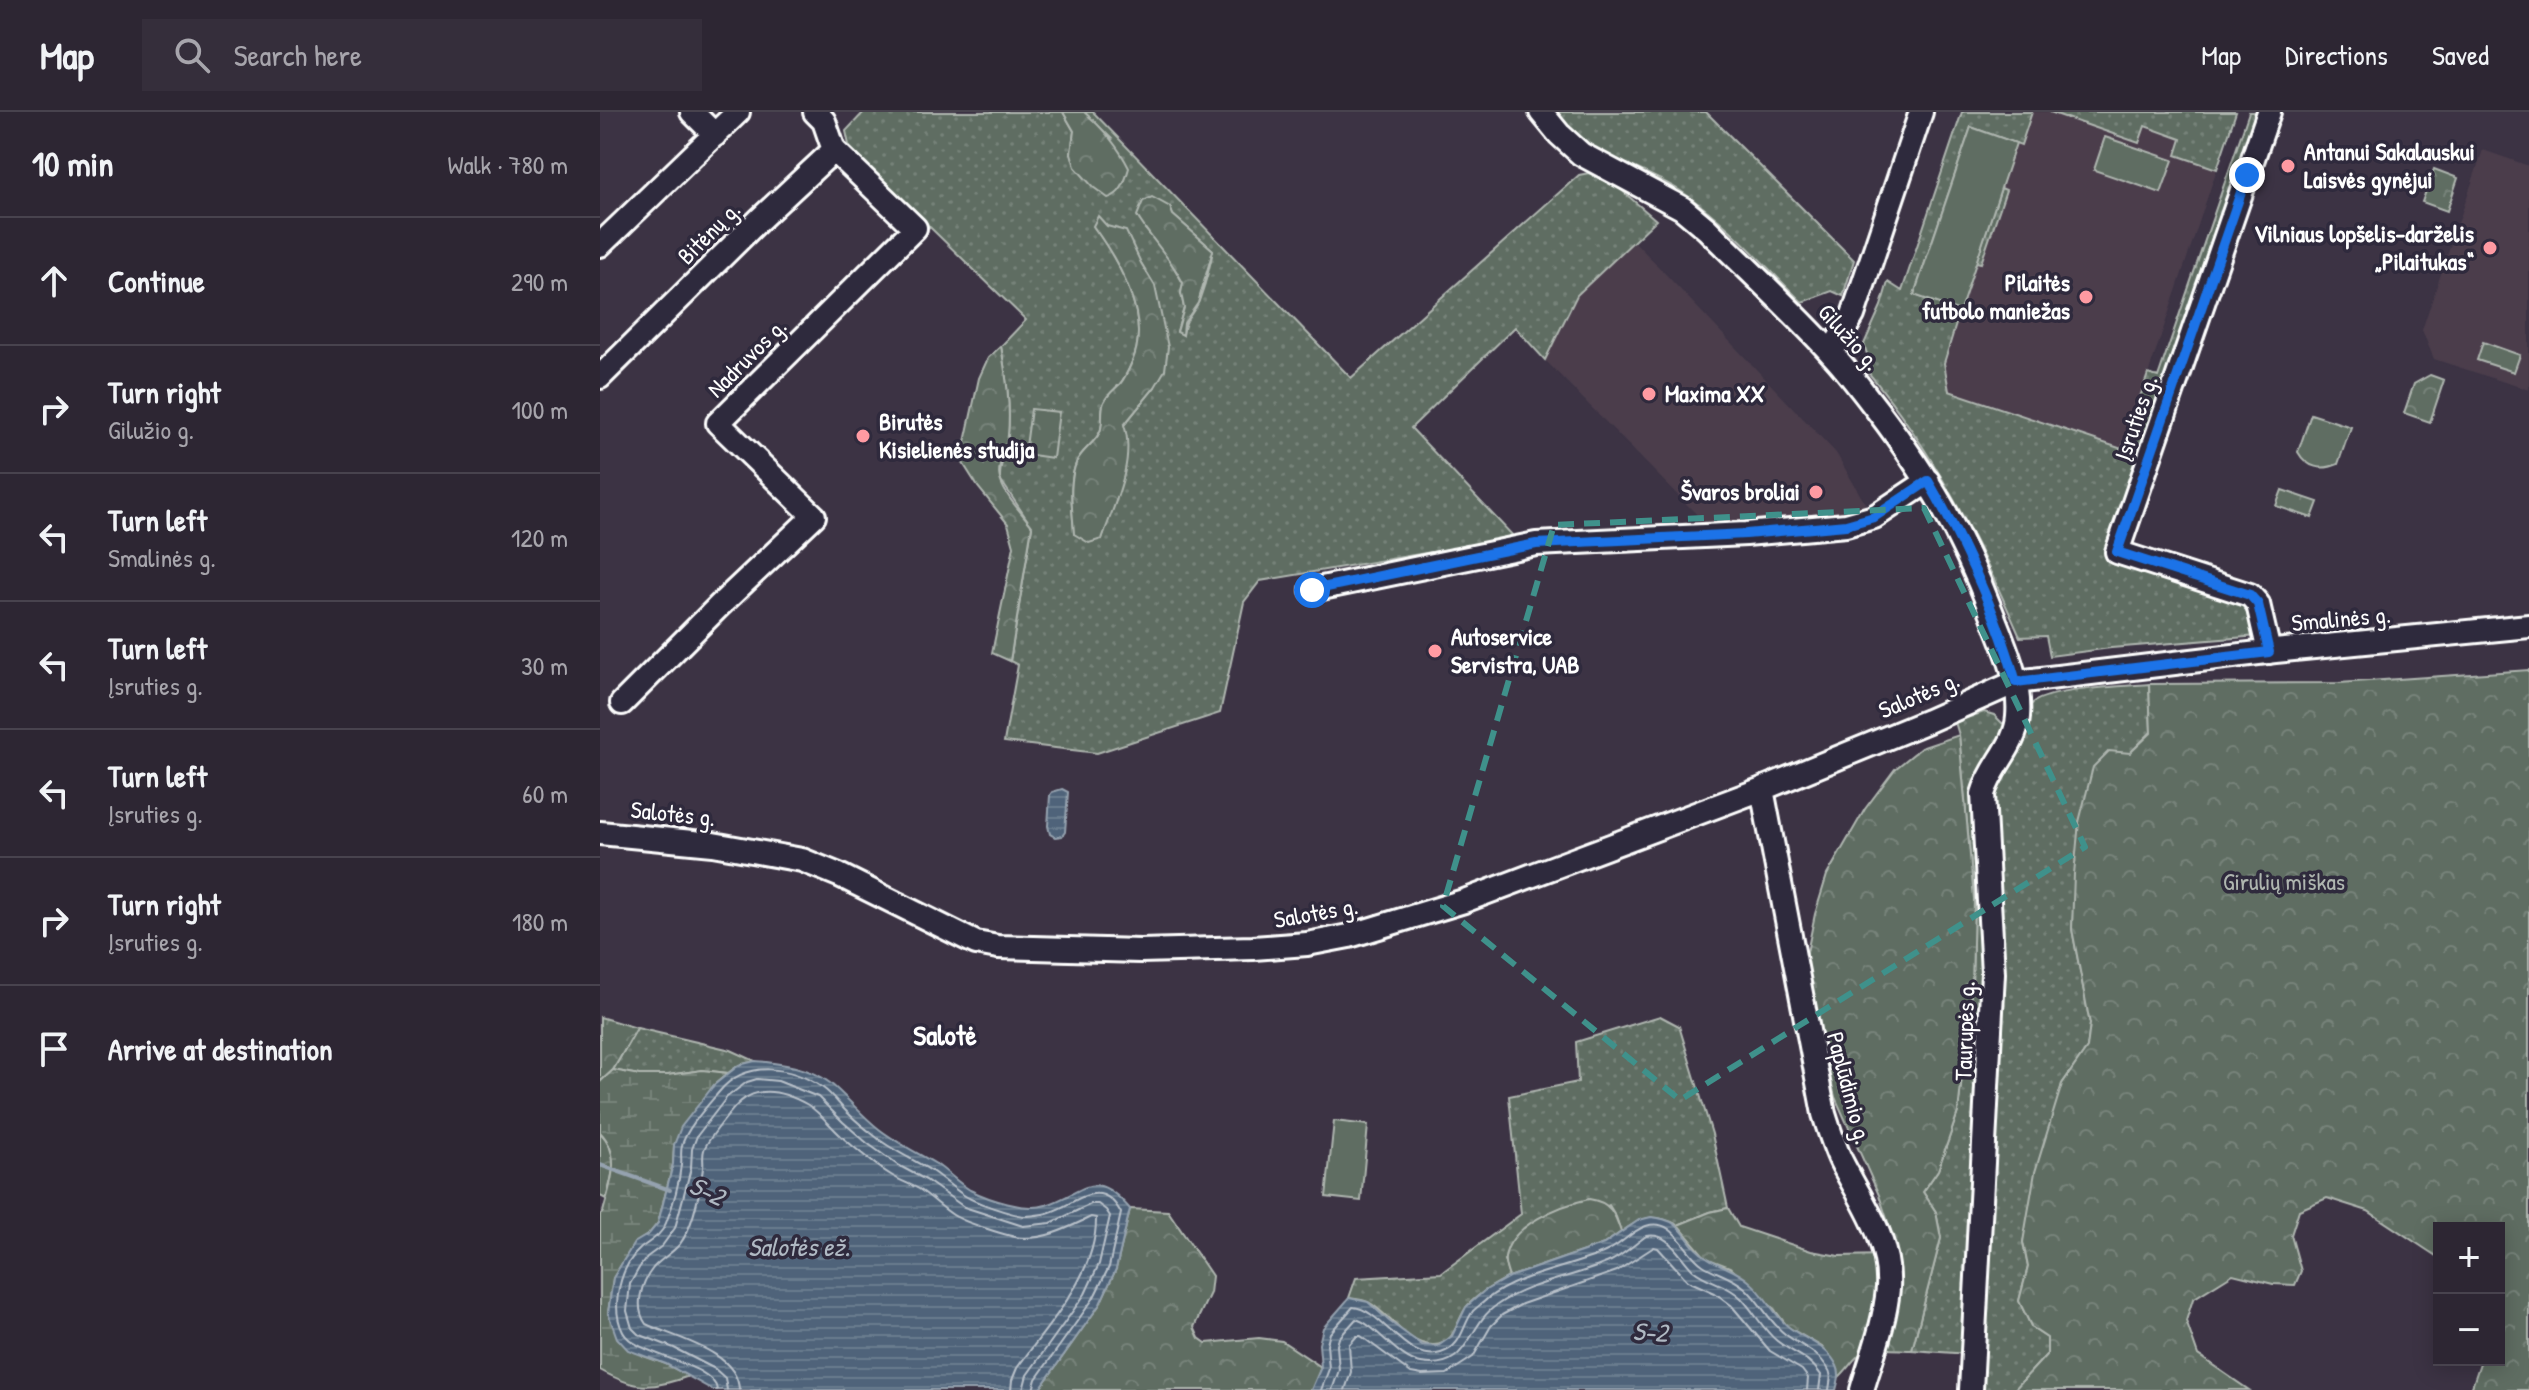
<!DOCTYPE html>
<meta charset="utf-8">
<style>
:root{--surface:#2d2633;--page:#352e3b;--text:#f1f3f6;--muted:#a7a5ac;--line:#48434e}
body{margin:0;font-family:"Patrick Hand",sans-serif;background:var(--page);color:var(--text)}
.controls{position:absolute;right:24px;bottom:24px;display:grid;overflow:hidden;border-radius:0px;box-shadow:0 4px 20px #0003}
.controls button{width:72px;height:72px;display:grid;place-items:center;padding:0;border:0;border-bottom:2px solid var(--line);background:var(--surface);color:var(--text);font:40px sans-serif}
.stop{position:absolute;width:24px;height:24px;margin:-18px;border:6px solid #1a73e8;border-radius:50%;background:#fff}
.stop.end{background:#1a73e8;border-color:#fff;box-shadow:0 2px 8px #0008}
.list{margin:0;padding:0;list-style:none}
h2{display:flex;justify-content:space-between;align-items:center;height:104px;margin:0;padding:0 32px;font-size:34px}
h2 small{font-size:26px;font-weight:400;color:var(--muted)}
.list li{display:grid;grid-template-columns:52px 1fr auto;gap:24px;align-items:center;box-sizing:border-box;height:128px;padding:0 32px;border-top:2px solid var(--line)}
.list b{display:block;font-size:30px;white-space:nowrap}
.list p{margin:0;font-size:26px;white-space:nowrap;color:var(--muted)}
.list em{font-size:26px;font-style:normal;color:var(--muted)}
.icon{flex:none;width:44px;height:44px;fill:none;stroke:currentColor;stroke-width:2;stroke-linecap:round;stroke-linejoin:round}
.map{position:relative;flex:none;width:1929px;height:1278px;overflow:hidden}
header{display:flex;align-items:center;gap:48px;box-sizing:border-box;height:112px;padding:0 40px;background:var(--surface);border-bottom:2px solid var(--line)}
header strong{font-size:38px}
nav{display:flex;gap:44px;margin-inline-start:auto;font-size:28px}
.search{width:560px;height:72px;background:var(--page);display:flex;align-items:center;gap:20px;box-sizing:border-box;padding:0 28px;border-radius:0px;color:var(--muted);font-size:30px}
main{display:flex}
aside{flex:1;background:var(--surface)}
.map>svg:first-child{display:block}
.built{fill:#4b3e4c}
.grass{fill:url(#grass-dots);stroke:#afb6b0;stroke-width:2;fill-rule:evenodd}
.forest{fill:url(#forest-crowns);stroke:#afb6b0;stroke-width:2}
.wetland{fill:url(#wetland-marsh);stroke:#afb6b0;stroke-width:2}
.pitch{fill:#5f6d62;stroke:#afb6b0;stroke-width:2}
.water{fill:url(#water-rules);stroke:#95a2af;stroke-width:2}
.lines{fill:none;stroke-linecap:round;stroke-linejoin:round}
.shore{stroke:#b9c1ca;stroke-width:2}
.stream{stroke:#95a2af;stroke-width:4}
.minor-casing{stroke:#fff;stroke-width:28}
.minor{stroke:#2f2a3d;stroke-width:22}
.route{stroke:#1a73e8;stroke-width:10}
.marked{fill:none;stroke:#3f918b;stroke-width:6;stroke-dasharray:16 10;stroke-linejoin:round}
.poi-dot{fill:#ff9aa2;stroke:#2f2a3d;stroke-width:3}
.labels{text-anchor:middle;stroke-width:7;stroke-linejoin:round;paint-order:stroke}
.poi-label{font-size:24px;font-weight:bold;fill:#fff;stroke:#2f2a3d;text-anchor:start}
.street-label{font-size:24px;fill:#fff;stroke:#2f2a3d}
.park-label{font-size:24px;fill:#afb6b0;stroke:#2f2a3d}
.water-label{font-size:26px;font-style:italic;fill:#b0b9c3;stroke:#2f2a3d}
.quarter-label{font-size:28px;font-weight:bold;fill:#fff;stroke:#2f2a3d}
</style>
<header>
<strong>Map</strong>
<div class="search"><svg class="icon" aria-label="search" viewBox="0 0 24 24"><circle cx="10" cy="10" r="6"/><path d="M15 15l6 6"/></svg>Search here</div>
<nav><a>Map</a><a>Directions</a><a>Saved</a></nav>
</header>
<main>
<aside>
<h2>10 min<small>Walk · 780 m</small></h2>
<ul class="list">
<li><svg class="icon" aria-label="ahead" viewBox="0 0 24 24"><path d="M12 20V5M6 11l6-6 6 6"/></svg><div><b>Continue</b></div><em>290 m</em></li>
<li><svg class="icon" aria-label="right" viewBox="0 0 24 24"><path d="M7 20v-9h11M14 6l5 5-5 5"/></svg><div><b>Turn right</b><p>Gilužio g.</p></div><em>100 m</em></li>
<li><svg class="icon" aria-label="left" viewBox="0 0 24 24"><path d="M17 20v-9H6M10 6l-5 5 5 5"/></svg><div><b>Turn left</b><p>Smalinės g.</p></div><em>120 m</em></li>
<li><svg class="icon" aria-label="left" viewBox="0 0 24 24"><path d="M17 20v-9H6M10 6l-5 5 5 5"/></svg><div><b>Turn left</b><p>Įsruties g.</p></div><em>30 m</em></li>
<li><svg class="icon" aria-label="left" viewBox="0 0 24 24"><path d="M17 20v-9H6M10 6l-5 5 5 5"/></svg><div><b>Turn left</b><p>Įsruties g.</p></div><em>60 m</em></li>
<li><svg class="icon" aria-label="right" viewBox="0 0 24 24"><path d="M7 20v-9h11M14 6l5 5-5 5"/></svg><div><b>Turn right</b><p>Įsruties g.</p></div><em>180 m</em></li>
<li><svg class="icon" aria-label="arrive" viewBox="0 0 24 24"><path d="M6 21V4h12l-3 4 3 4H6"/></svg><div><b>Arrive at destination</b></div></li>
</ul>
</aside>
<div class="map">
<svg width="1929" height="1278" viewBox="0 0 1929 1278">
<defs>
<pattern id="grass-dots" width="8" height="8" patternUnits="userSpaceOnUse" patternTransform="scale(2)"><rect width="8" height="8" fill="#5f6d62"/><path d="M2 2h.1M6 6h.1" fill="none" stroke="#77837a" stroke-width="1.8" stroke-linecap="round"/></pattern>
<pattern id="forest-crowns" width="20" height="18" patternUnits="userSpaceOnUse" patternTransform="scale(2)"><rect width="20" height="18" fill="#5f6d62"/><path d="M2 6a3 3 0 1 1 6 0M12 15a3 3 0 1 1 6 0" fill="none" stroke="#77837a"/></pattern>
<pattern id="wetland-marsh" width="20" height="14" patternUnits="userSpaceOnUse" patternTransform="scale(2)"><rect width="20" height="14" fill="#5f6d62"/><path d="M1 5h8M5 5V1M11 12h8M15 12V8" fill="none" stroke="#77837a"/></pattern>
<pattern id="water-rules" width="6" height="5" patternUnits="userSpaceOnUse" patternTransform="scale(2)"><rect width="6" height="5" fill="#4f647a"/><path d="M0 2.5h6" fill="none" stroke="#697b8e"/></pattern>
</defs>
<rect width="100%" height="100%" fill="#3c3344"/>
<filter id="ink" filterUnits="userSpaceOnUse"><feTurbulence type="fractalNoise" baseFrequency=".0125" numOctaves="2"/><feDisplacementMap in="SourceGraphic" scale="16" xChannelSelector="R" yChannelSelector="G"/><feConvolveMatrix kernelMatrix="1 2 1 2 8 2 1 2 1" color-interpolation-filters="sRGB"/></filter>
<g filter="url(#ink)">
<path class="built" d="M1362,0H1636L1523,337L1349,279L1344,251L1360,199Z
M1883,38L1929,54V278L1834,247L1822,218Z
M1034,129L1236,341L1270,400L1108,414L945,248L977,183Z"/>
<path class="grass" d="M264,0H463L474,19L471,41L512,27L484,0H493L751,266L979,63L989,61L1019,76L1056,108L977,183L945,248L915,215L811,316L915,426L660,469L644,490L620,601L497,641L404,630L418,553L410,549L432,415L400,367C399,352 407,338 408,323C411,293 406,264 401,234L426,208L250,38L246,19ZM570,95L573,103L613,138C610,156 605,172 599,189C592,204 585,205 583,223L577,219L584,196L581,181L583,171L563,137L545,117ZM493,114L541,151L555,174V275L524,313L523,360L502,427L474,422C473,399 467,372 477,349C482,338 495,331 500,320C504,311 500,299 504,290C508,282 514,278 520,272C525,266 529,257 532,250C552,205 519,150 493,114Z
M957,0H1106L1254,148L1243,184L1232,179L1202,190C1164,153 1129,112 1085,82C1049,58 1005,48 972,19C967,14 962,6 957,0Z
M1362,0H1432L1421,33L1371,15L1314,183L1360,199L1344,251L1349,279L1522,337L1548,262L1558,265L1649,0H1663L1506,448L1653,496L1658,524L1511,536L1450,544L1446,524L1420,525C1379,431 1334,338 1267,259L1271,256L1264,232L1281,194L1288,170L1302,179Z
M1450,0H1636L1617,57L1576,43L1581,27L1545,14L1539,31Z
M1401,76L1406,78L1381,151L1376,150Z
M1549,572L1551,620L1530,641L1479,710L1472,817L1490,912L1487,936L1462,972L1423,1130L1428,1155L1419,1189L1432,1216L1447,1226V1242L1414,1278H1382L1383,1243L1312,1238L1341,1126L1336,1100L1323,1080L1338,1058L1358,1000L1372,874L1374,787L1359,623L1355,610L1384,600L1394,603L1402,611L1423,613C1425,606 1427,595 1434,590C1452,577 1525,574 1549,572Z
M1060,904L1079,914L1112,1022L1128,1096L1110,1100L1078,1113C1052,1100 1043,1105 1021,1120L1016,1105L1009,1093L904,1148L909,1165C894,1173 879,1181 868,1193C856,1207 856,1233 834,1233C807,1234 789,1201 768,1190C763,1187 755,1187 749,1186L756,1166L841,1161L921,1102L909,984L978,970L976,930Z
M37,916L131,938L155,949L139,953L128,961L102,958L68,963H39L13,958Z"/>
<path class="forest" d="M463,0H484C503,16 518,34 529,56C525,69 522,82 508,86L493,75L475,55L471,41L474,19Z
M1834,57L1858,66L1847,99L1822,90Z
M552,85L570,95L573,103L613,138L598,191L584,211L583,223L577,220L584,196L581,181L583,171C571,146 551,128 537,104L543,89Z
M498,104L507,114L526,119L541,151L555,174L568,235L565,258L555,275L524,313C536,348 514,393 502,427L489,431L474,422C473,399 467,372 477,349C482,338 495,331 500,320C504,311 500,299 504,290C508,282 514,278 520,272C525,266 529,257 532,250C552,205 519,150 493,114Z
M401,234C406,264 411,293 408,323C407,337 396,353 400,367C405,384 421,400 432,414L410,549L392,541L414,434L408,412L378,375L361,348L379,266L388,246Z
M1830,263L1844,268L1830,310L1804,301L1814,272Z
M431,297L459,300L453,346L425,342Z
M1682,378L1718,390L1712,406L1676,394Z
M1929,558V1278H1871L1881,1248H1899V1116H1839V1146L1768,1099L1727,1086L1699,1098L1691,1123L1701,1159L1695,1173L1673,1172L1633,1162L1593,1187L1586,1209L1598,1243L1649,1278H1414L1447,1242V1226L1432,1216L1419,1189L1428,1155L1423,1130L1435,1060L1462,972L1487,936L1490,912L1472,817L1474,762L1479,710L1493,655L1509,639L1530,641L1551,621L1549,572L1739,571Z
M1359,623L1374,787L1372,874L1358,1000L1338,1058L1323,1080L1336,1100L1341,1126L1312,1238C1297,1238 1269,1233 1258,1244C1251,1250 1247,1258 1239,1265L1237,1255L1222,1235L1188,1215L1174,1197L1130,1155L1106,1146L1078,1113L1110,1100L1128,1096L1139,1115L1211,1139L1239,1144L1285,1143L1293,1125L1279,1083L1235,985L1204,855L1215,802L1227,763L1265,697L1295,657L1321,636Z
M0,905L37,916L13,958L0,970Z
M0,1020C21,1042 13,1060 6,1087L0,1084Z
M989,1087C1010,1090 1015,1101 1021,1120L1004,1132L909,1165C907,1159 904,1152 905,1146C909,1113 961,1093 989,1087Z
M530,1097L568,1099L612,1164L610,1181L594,1215L599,1226L606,1231L659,1226L682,1229L721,1255L713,1276L711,1278H439L500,1192L516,1157Z"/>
<path class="wetland" d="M13,958L39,963H68L102,958L128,961L114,973L74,1033L73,1052L58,1111L49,1122L34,1132L13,1166L8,1201L43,1244L66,1252L89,1264C51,1278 36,1278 0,1258V1103L3,1100C10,1072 23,1044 0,1020V970Z"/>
<path class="pitch" d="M1371,15L1416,31L1360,199L1314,183Z
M1505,25L1573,48L1561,81L1494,58Z
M1883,230L1920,243L1914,260L1877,248Z
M1711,302L1751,315L1738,352C1722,359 1707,356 1698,340Z
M734,1009L768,1013L761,1089L726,1085Z"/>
<path class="water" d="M462,677L468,680L465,720L462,724L455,725L450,722L448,714L450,683L452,680Z
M155,949C180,951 210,955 230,971C247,985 261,1003 279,1017C297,1031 316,1040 336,1052C348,1060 358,1071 370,1078C388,1087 426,1100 446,1093C486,1080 493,1054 530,1097L516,1157L500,1192L439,1278H113L66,1252L28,1238L17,1226L8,1201L13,1166L34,1131L49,1122L58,1111L73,1052L74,1033L81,1015L114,973L139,953Z
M1051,1105C1088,1108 1082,1131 1108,1146C1122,1155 1137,1158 1150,1170C1166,1183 1174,1204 1190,1216C1207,1229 1227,1233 1237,1254C1241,1262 1238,1270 1236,1278H711L721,1255L719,1232L723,1216L749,1186L768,1190L789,1209L822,1233L838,1234L852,1224L866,1195L884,1179L909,1165L1004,1132L1039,1108Z"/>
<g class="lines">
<path class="shore" d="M117,1278C114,1251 35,1244 23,1220C10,1195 20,1154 41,1136C51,1128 61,1124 66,1111C73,1093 79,1072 81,1053C82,1047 80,1040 82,1034C85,1018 108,993 119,980C146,947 191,954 223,976C233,983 240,994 249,1002C259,1012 270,1020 281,1029C298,1041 316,1049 333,1060C343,1067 352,1075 362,1082C373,1090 412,1103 425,1104C430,1104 437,1103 443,1102C471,1098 499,1059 521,1101L509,1155L493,1187L436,1267L433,1278
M127,1278L125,1266L115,1257L74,1236L38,1222L32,1216L27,1199L30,1172L39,1156L47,1145L62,1134L75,1116L91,1056L92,1037L97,1024L127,985L147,970L157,967L178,969L218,985L243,1010L267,1031L296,1052L326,1068L364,1095L423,1114L451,1111L491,1092H498L506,1098L510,1104L499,1152L485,1182L427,1263L423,1278
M139,1278C138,1239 75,1226 46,1212C34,1196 41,1171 53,1156C61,1147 71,1142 80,1132C94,1113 100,1079 103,1056C104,1051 102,1044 104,1038C106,1030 133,996 140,990C160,972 187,981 208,993C222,1002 234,1019 248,1030C262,1042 276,1054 291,1063C300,1069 310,1072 319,1077C331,1085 341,1095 353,1103C364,1110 409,1125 422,1126C448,1127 469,1115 491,1105L496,1106C497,1163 448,1212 417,1256L412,1268L411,1278
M721,1278L729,1257L727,1232L730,1221L753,1195C782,1197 806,1252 841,1241C862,1235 862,1214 873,1199C877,1195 883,1191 887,1187C921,1161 967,1157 1005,1140C1020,1134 1031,1119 1046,1114C1075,1105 1083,1140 1103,1153C1117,1162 1131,1164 1145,1176C1160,1189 1169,1210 1185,1222C1200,1234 1216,1238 1227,1255C1233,1263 1230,1269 1229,1278
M732,1278L739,1258L737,1233L739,1226L756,1207C777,1213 797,1247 821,1251C871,1259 866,1213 897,1193C931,1169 974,1166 1011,1149C1023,1143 1035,1132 1046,1124C1069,1119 1079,1145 1093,1158C1107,1170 1126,1171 1141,1186C1154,1199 1163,1218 1177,1229C1195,1243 1206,1242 1221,1263L1219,1278
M745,1278L751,1260L749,1233L757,1224H761L811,1261L822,1263L847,1262L873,1245L891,1214L902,1203L922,1192L1017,1159L1054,1135L1058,1136L1088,1169L1115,1181L1131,1193L1170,1239L1202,1258L1208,1266L1207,1278"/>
<path class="stream" d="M0,1053L70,1078"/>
<defs>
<path id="minor" d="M92,0L115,23
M941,0L959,22L981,42L1082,96L1107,117C1149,159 1193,199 1232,242C1249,260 1263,280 1278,299C1329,366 1361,421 1391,499C1404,533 1421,568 1418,605C1416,634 1391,654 1383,682L1393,861L1371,1278
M0,133L138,0
M1231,241L1253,203L1321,0
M0,265L160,107L234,38
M712,478L936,432L1146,422L1246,413L1274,405L1328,369
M1669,540L1658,492L1650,483L1517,440L1669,0
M22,591L119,494L214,404L118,311L315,116L234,38L224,9L215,0
M1162,677L1224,1002C1229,1018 1234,1034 1241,1049C1261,1089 1291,1128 1288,1176C1285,1211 1272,1244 1262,1278
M0,721L113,732L202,748L239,763L376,831L398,835L540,839L653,836L707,832L749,824L864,789L1162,677L1328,609L1416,570L1675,539L1929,514"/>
</defs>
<use href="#minor" class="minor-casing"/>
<use href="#minor" class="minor"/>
</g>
</g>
<g class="lines" filter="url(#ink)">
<path class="route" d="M712,478L936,432L1146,422L1246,413L1274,405L1328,369C1365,433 1396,499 1416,570L1669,540L1658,492L1650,483L1517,440L1647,63"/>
</g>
<path class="marked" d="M1324,396L1485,735L1080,988L843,794L954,413Z"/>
<g class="poi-dot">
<circle cx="1688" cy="54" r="8"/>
<circle cx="1890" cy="136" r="8"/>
<circle cx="1486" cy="185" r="8"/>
<circle cx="1049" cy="282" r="8"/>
<circle cx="263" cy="324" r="8"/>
<circle cx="1216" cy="380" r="8"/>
<circle cx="835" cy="539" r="8"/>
</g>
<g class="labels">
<g class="poi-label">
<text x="1704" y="48">Antanui Sakalauskui<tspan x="1704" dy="28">Laisvės gynėjui</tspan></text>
<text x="1874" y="130" text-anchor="end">Vilniaus lopšelis-darželis<tspan x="1874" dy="28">„Pilaitukas“</tspan></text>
<text x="1470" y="179" text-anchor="end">Pilaitės<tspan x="1470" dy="28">futbolo maniežas</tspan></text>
<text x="1065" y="290">Maxima XX</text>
<text x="279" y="318">Birutės<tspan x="279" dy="28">Kisielienės studija</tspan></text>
<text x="1200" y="388" text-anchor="end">Švaros broliai</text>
<text x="851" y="533">Autoservice<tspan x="851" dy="28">Servistra, UAB</tspan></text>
</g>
<g class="street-label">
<text transform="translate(109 121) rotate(-45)" y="8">Bitėnų g.</text>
<text transform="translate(1249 225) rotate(48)" y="8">Gilužio g.</text>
<text transform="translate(147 246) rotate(-45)" y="8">Nadruvos g.</text>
<text transform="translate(1536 306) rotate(-71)" y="8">Įsruties g.</text>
<text transform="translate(1741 507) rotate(-5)" y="8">Smalinės g.</text>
<text transform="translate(1319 583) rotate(-23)" y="8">Salotės g.</text>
<text transform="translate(73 702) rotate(6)" y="8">Salotės g.</text>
<text transform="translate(716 801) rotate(-10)" y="8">Salotės g.</text>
<text transform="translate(1365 919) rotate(-88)" y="8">Taurupės g.</text>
<text transform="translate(1249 976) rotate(75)" y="8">Paplūdimio g.</text>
</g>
<g class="park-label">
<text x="1684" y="778">Girulių miškas</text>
</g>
<g class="water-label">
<text transform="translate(107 1079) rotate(25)" y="9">S-2</text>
<text x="199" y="1144">Salotės ež.</text>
<text transform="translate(1050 1220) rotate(3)" y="9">S-2</text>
</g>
<g class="quarter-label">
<text x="345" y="933">Salotė</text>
</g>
</g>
</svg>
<div class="controls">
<button>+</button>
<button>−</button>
</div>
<div class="stop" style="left:712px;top:478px"></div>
<div class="stop end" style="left:1647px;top:63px"></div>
</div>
</main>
